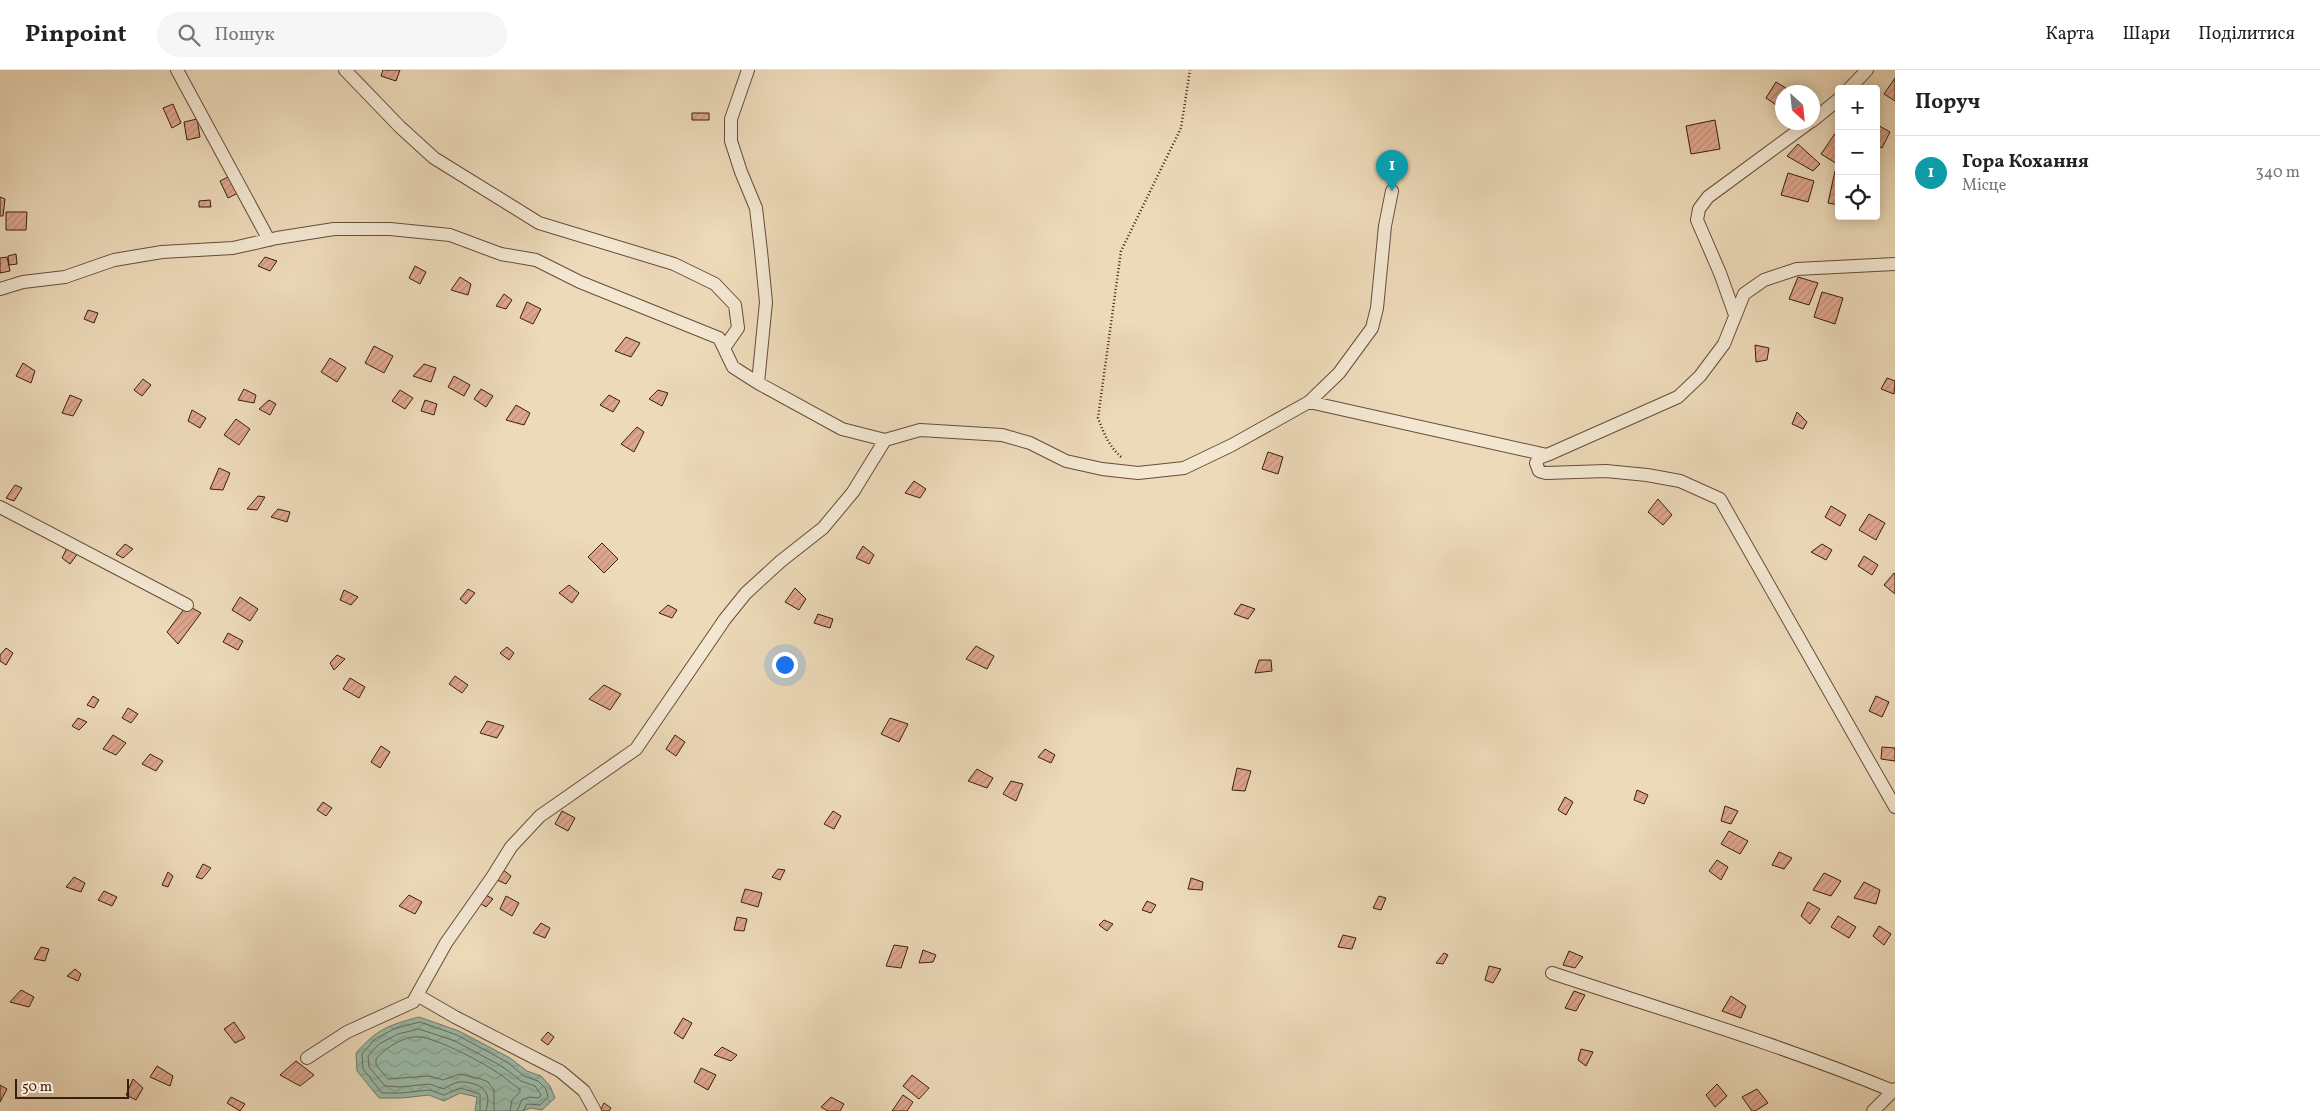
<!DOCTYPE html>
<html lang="uk">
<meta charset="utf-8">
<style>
:root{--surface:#fff;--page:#f6f6f6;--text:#222;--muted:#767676;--line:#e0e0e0;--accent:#ea580c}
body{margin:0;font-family:Vollkorn,serif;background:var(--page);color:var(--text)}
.controls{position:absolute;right:15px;top:15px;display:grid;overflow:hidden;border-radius:5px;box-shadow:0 2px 12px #0003}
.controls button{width:45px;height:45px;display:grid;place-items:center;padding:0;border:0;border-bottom:1px solid var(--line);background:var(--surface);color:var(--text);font:25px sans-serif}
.compass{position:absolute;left:1775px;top:15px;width:45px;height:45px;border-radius:50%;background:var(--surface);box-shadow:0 2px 12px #0003;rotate:153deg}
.scale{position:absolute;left:15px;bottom:12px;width:114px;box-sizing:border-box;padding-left:5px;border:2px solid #391e0e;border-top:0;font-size:14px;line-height:18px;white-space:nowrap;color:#391e0e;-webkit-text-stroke:4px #f3e7d2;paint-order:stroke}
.you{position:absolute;left:784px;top:594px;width:18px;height:18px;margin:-12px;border:4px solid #fff;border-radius:50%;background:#1a73e8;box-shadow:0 0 0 8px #1a73e833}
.badge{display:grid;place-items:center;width:32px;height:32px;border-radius:50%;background:var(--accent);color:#fff;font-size:16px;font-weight:700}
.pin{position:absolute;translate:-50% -41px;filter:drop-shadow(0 1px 2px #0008)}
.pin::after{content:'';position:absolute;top:26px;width:18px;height:15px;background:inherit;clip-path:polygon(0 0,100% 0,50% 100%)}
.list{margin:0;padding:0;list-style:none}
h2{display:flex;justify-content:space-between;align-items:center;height:65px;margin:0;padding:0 20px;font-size:21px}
h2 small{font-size:16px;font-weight:400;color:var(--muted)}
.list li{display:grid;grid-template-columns:32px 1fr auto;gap:15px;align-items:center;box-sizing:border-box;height:75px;padding:0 20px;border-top:1px solid var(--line)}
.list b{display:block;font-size:19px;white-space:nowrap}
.list p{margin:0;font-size:16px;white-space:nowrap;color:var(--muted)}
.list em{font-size:16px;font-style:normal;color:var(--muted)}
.icon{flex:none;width:28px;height:28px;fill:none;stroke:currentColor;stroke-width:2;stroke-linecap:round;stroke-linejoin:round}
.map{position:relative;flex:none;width:1895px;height:1041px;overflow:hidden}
header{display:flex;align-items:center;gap:30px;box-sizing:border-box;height:70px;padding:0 25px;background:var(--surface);border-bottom:1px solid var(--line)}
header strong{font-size:24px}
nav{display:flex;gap:28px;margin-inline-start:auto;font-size:18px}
.search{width:350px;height:45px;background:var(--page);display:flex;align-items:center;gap:12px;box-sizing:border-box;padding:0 18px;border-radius:28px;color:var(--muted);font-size:19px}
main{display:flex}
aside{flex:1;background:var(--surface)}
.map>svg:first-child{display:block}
.water{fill:url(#water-waves);stroke:#747c6b}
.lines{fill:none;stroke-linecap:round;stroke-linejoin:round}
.shore{stroke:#6a6c5c;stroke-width:1}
.building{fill:url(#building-hatch);stroke:#391e0e}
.street-casing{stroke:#664d39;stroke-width:14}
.path{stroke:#391e0e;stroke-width:2.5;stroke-dasharray:1 2.5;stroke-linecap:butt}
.street{stroke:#f3e7d2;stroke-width:12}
</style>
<header>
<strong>Pinpoint</strong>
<div class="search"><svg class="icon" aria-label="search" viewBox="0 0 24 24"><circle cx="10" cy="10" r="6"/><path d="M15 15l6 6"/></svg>Пошук</div>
<nav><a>Карта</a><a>Шари</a><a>Поділитися</a></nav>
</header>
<main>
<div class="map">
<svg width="1895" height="1041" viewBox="0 0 1895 1041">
<defs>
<pattern id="water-waves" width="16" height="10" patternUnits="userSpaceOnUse" patternTransform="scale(1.25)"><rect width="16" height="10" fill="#9bbba9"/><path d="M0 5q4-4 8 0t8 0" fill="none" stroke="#86a090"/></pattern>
<pattern id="building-hatch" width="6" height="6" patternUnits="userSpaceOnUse" patternTransform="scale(1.25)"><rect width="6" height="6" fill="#dfa78e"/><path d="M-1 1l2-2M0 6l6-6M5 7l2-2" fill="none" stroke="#c08f79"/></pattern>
</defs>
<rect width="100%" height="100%" fill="#eddab9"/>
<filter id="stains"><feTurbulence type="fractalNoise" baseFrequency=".004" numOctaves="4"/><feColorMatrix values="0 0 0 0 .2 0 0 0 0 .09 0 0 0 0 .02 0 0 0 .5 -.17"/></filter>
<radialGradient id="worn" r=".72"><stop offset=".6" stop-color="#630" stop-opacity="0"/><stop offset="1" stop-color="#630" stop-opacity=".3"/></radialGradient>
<path class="water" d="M419,947L459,961L510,988L527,1001L541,1006L550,1016L555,1028L542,1040L531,1038L522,1041H475L477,1027L460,1023L444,1031L429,1025L402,1028H379L357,1001L356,983C377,959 389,955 419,947Z"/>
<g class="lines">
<path class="shore" d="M480,1041V1024L460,1018L444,1025L429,1020L402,1023H382L363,999L362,984L375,969L396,958L420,952L457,965L507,992L524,1006L538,1011L546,1019L548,1027L540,1035L527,1034L523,1041
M486,1041C487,1036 489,1030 487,1025C485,1015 467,1011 459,1012C454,1013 448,1016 444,1019L429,1014L401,1017L385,1016L369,997L368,986L379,974L398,964L419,959L455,971L503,997L521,1011L535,1016L541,1025L539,1028L529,1027L522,1030L517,1041
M494,1041V1020L488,1012L481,1009L460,1004L443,1010L429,1006L388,1009L376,995V989C385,978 405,965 420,967C439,969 484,993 501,1005C507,1009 513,1015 520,1019V1022L512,1030L510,1041"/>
</g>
<path class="building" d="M383,0H400L396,11L381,6Z
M1895,8V31L1884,24Z
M1776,12L1792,22H1782V39L1766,28Z
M173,34L181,53L172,58L163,38Z
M692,43H709V50H692Z
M197,49L200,67L187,70L184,52Z
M1715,50L1720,79L1691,84L1686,56Z
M1876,54L1890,62L1882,78L1876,75Z
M1839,58V95L1821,84Z
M1798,74L1820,94L1813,101L1787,86Z
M1835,101L1839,102V135L1828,133Z
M1788,103L1814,111L1808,132L1781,125Z
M230,106L238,123L228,128L220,111Z
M0,127L5,129L3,146H0Z
M210,130L211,137H199V131Z
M6,142H27L26,160H6Z
M16,184L17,194L9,195L8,186Z
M7,187L10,201L0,203V188Z
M265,187L277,191L270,201L258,196Z
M415,196L426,202L420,214L409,208Z
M460,207L471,214L468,225L451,220Z
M1798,207L1818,213L1809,235L1789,229Z
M1822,222L1843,228L1835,254L1814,247Z
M504,224L512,230L506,239L496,236Z
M527,232L541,239L533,254L520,248Z
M88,240L98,243L94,253L84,249Z
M626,267L640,273L631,287L615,281Z
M1755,275L1769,278L1767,290L1756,292Z
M374,276L393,286L384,303L365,293Z
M330,288L346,298L337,312L321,302Z
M23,293L35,301L31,313L16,306Z
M424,294L436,298L431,312L413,306Z
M454,306L470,315L464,326L448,317Z
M1887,308L1895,311L1894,324L1881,319Z
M143,309L151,315L142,326L134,320Z
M244,319L256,325L254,333L238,330Z
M481,319L493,326L486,337L474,329Z
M400,320L413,328L405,339L392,331Z
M658,320L668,323L662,336L649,329Z
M70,325L82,330L73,346L62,343Z
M609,325L620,331L613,342L600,335Z
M269,330L276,334L270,345L259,339Z
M425,330L437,334L434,345L421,341Z
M516,335L530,343L524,355L506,350Z
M192,340L206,348L200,358L188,351Z
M1797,342L1807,352L1803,359L1792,354Z
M236,349L250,359L239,375L224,365Z
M637,357L644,362L634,382L621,374Z
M1268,382L1283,387L1278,404L1262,399Z
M219,398L230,403L223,420L210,419Z
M914,411L926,419L920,428L905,423Z
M15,415L22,418L14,431L6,428Z
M258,426L265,427L257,440L247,439Z
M1658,429L1672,445L1663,455L1648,442Z
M1831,436L1846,445L1840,456L1825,447Z
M278,439L290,442L287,452L271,447Z
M1869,444L1885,453L1876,470L1859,460Z
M602,473L618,489L604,503L588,487Z
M125,474L133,479L123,488L116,484Z
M1822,474L1832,480L1826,490L1811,482Z
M863,476L874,485L869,494L856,488Z
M67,478L78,483L70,494L62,488Z
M1864,486L1878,495L1872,505L1858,496Z
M1894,503L1895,504V524L1884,515Z
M569,515L579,523L572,533L559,523Z
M795,518L806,529L799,540L785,532Z
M468,519L475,523L466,534L460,529Z
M344,520L358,527L351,535L340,530Z
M240,527L258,539L250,551L232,540Z
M1241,534L1255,539L1248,549L1234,544Z
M187,535L201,543L178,574L167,562Z
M668,535L677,540L672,548L659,543Z
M818,544L833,549L830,558L814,553Z
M228,563L243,571L238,580L223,572Z
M976,576L994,586L987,599L966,589Z
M507,577L514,583L509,590L500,583Z
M6,578L13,583L6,595L0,591V585Z
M337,585L345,589L334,600L330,593Z
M1259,590H1271L1272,601L1255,603Z
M455,606L468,615L462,623L449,614Z
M350,608L365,617L359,628L343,619Z
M604,615L621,624L610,640L589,629Z
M93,626L99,630L94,638L87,635Z
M1876,626L1889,632L1882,647L1869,641Z
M128,638L138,644L131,653L122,648Z
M78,648L87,652L79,660L72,656Z
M890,648L908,654L899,672L881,664Z
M487,651L504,656L497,668L480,663Z
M113,665L126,673L116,685L103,679Z
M675,665L685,672L676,686L666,679Z
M381,676L390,682L380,698L371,692Z
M1882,677L1895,678V691L1881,689Z
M1045,679L1055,685L1051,693L1038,687Z
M150,684L163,691L156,701L142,694Z
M1237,698L1251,701L1245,721L1232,720Z
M977,699L993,708L987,718L968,711Z
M1011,711L1023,714L1016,731L1003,724Z
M1637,720L1648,725L1644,734L1634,730Z
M1565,727L1573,732L1566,745L1558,740Z
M323,732L332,738L326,746L317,740Z
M1725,736L1738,741L1731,754L1721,751Z
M562,741L575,748L568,761L555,754Z
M833,741L841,746L834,759L824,754Z
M1729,761L1748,771L1740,784L1721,774Z
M1779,782L1792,788L1784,799L1772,795Z
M1717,790L1728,797L1721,810L1709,801Z
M203,794L211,798L202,809L196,807Z
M502,799L511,806L506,814L495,809Z
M778,799L785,800L780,810L772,807Z
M168,802L173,806L168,817L162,815Z
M1824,803L1841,811L1831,826L1813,820Z
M74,807L85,813L81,822L66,817Z
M1191,808L1203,812L1202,820L1188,819Z
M1864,812L1880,820L1876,834L1854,828Z
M745,819L762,823L758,837L741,832Z
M104,821L117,827L112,836L98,830Z
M484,824L493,829L486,837L478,832Z
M409,825L422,832L415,844L399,836Z
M506,826L519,833L512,846L500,839Z
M1379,826L1386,828L1381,840L1373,838Z
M1147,831L1156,835L1151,843L1142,840Z
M1808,832L1820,839L1810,854L1801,846Z
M1838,846L1856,857L1849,868L1831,857Z
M737,847L747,849L744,861L734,860Z
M1104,850L1113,854L1107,861L1099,855Z
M541,853L550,858L545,868L533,863Z
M1879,856L1891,864L1884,875L1873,866Z
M1343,865L1356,868L1352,879L1338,877Z
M894,875L908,877L901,898L886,896Z
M41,877L49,879L45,891L34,889Z
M923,880L936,885L933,892L919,893Z
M1569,881L1583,887L1575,898L1563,895Z
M1444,883L1448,885L1443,894L1436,893Z
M1489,896L1501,899L1493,913L1485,910Z
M75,899L81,904L78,911L67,906Z
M21,920L34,927L29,937L10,932Z
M1574,921L1585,925L1576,941L1565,938Z
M1731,926L1746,936L1741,948L1722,941Z
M683,948L692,953L683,969L674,963Z
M234,952L245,968L235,973L224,959Z
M548,962L554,967L548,975L541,970Z
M722,977L737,985L731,991L714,985Z
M1581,979L1593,982L1586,996L1578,990Z
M296,991L314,1005L300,1016L280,1005Z
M157,996L173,1006L170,1016L150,1007Z
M701,998L716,1005L708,1020L694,1012Z
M912,1005L929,1018L919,1029L903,1016Z
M133,1009L143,1018L136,1030L126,1025Z
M1717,1014L1727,1026L1715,1037L1706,1025Z
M0,1015L7,1019L0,1032Z
M1757,1019L1768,1033L1755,1041H1752L1742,1027Z
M903,1025L913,1032L907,1041H892Z
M231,1027L245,1034L240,1041L227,1033Z
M831,1027L844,1034L840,1041H828L821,1037Z
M604,1033L611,1038L609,1041H600Z"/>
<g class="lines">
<defs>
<path id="street" d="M177,0L269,170
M345,0L400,57L434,88L539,153L674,194L715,214L735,235L738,258L724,278
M748,0L731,49V71L741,102L756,138L761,181L766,232L758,313
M1849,19L1867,0
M1812,51L1839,29
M1895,194L1797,199L1764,210L1744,224L1724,274L1700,306L1678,327L1547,385L1539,388L1536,393L1539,401L1546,403L1606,401L1647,405L1680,411L1720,429L1895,737
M0,219L23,212L65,207L114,190L162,182L233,178L277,168L334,159H390L450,165L501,184L536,190L580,212L719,268L733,297L758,313L842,359L885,370L920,360L1002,365L1030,373L1066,391L1102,399L1138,403L1184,398L1232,375L1309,332L1547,385
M1735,245L1720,203L1697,150L1699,139L1708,127L1810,52
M1309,332L1339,303L1372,258L1377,238L1385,156L1392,121
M0,437L187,535
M1552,903C1666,941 1782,975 1893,1021
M417,925L455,947L560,1001L584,1021L595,1041
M307,988L347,962L413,932L446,873L493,806L511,777L540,746L636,679L725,549L746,523L781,491L823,458L853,422L885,370
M1873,1041L1895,1019"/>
</defs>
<use href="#street" class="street-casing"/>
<path class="path" d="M1121,387C1109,376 1104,364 1098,348L1121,181L1181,58L1190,0"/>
<use href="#street" class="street"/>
</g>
<rect width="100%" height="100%" filter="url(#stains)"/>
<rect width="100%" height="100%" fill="url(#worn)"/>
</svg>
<div class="controls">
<button>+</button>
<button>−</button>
<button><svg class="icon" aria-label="locate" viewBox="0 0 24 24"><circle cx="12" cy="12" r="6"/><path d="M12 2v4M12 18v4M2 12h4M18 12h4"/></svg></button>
</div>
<svg class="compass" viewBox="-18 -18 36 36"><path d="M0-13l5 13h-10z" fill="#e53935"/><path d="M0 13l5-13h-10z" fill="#767676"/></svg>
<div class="scale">50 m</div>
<div class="you"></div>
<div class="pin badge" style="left:1392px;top:121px;background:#0f9aa8">1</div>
</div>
<aside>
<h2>Поруч<small></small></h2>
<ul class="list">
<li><span class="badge" style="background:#0f9aa8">1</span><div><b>Гора Кохання</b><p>Місце</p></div><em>340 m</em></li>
</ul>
</aside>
</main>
